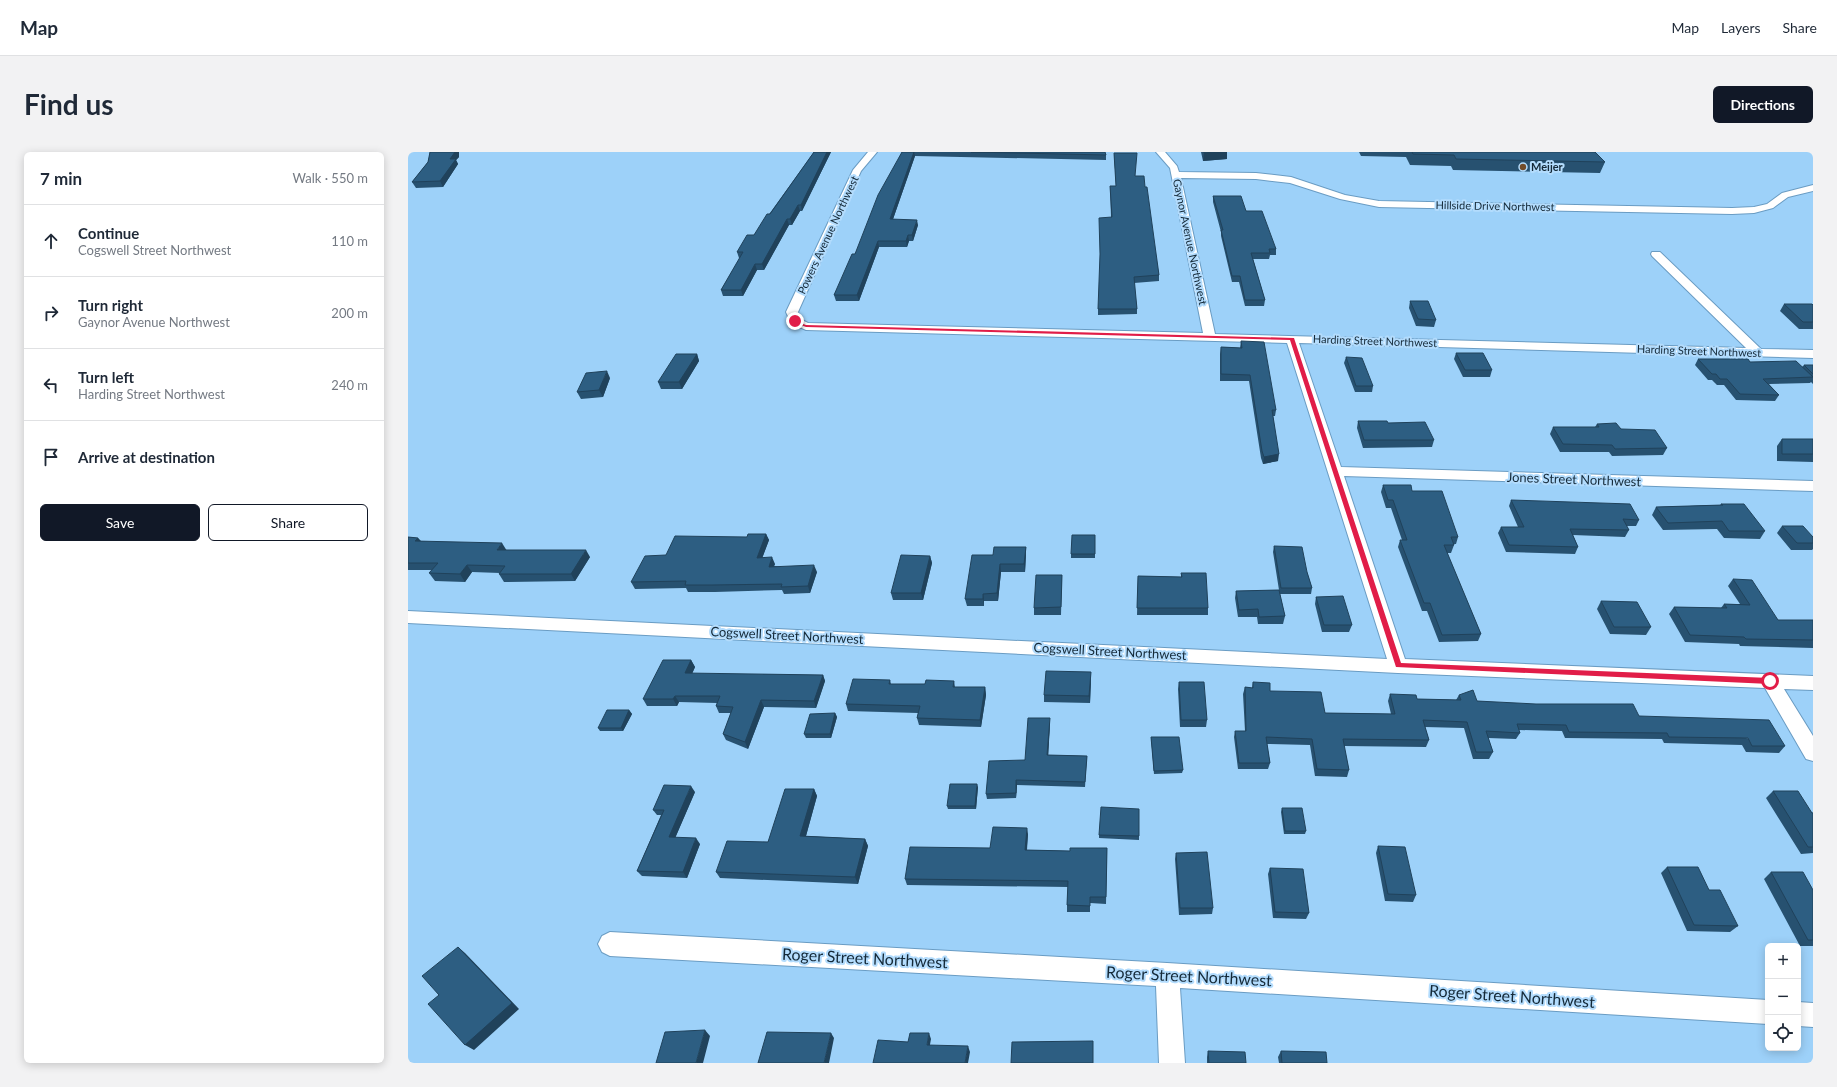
<!DOCTYPE html>
<meta charset="utf-8">
<style>
:root{--surface:#fff;--page:#f2f2f3;--text:#1f2937;--muted:#747a83;--line:#e0e1e3;--accent:#111827}
body{margin:0;font-family:Lato,sans-serif;background:var(--page);color:var(--text)}
.controls{position:absolute;right:12px;bottom:12px;display:grid;overflow:hidden;border-radius:6px;box-shadow:0 2px 10px #0003}
.controls button{width:36px;height:36px;display:grid;place-items:center;padding:0;border:0;border-bottom:1px solid var(--line);background:var(--surface);color:var(--text);font:20px sans-serif}
.stop{position:absolute;width:12px;height:12px;margin:-9px;border:3px solid #e11d48;border-radius:50%;background:#fff}
.stop.end{background:#e11d48;border-color:#fff;box-shadow:0 1px 4px #0008}
.list{margin:0;padding:0;list-style:none}
h2{display:flex;justify-content:space-between;align-items:center;height:52px;margin:0;padding:0 16px;font-size:17px}
h2 small{font-size:13px;font-weight:400;color:var(--muted)}
.list li{display:grid;grid-template-columns:26px 1fr auto;gap:12px;align-items:center;box-sizing:border-box;height:72px;padding:0 16px;border-top:1px solid var(--line)}
.list b{display:block;font-size:15px;white-space:nowrap}
.list p{margin:0;font-size:13px;white-space:nowrap;color:var(--muted)}
.list em{font-size:13px;font-style:normal;color:var(--muted)}
.actions{display:flex;gap:8px;padding:12px 16px}
.actions a{flex:1;padding:9px 0;border:1px solid var(--accent);border-radius:6px;text-align:center;font-size:14px;color:var(--accent)}
.actions .main{background:var(--accent);color:#fff}
.icon{flex:none;width:22px;height:22px;fill:none;stroke:currentColor;stroke-width:2;stroke-linecap:round;stroke-linejoin:round}
.map{position:relative;flex:none;width:1405px;height:911px;overflow:hidden;border-radius:6px}
header{display:flex;align-items:center;gap:24px;box-sizing:border-box;height:56px;padding:0 20px;background:var(--surface);border-bottom:1px solid var(--line)}
header strong{font-size:19px}
nav{display:flex;gap:22px;margin-inline-start:auto;font-size:14px}
.intro{display:flex;align-items:center;justify-content:space-between;box-sizing:border-box;height:96px;padding:0 24px}
h1{margin:0;font-size:28px}
.button{padding:10px 18px;border-radius:6px;background:var(--accent);color:#fff;font-size:14px;font-weight:700}
main{display:flex;gap:24px;padding:0 24px}
aside{flex:1;background:var(--surface);border-radius:6px;box-shadow:0 2px 10px #0003}
.map>svg:first-child{display:block}
.lines{fill:none;stroke-linecap:round;stroke-linejoin:round}
.street-casing{stroke:#6a9cc3;stroke-width:2}
.street{fill:#fff;fill-rule:evenodd}
.wall{fill:#275170}
.shaded-wall{fill:#20425b}
.building{fill:#2d5e82;stroke:#20425b}
.route{fill:#e11d48}
.poi-dot{fill:#724c29;stroke:#b3dcfd;stroke-width:1.5}
.labels{text-anchor:middle;stroke-width:4;stroke-linejoin:round;paint-order:stroke}
.far-poi-label{font-size:11px;font-weight:bold;fill:#142938;stroke:#b3dcfd;text-anchor:start}
.far-street-label{font-size:11px;fill:#142938;stroke:#b3dcfd}
.street-label{font-size:13px;fill:#142938;stroke:#b3dcfd}
.near-street-label{font-size:16px;fill:#142938;stroke:#b3dcfd}
</style>
<header>
<strong>Map</strong>
<nav><a>Map</a><a>Layers</a><a>Share</a></nav>
</header>
<div class="intro"><h1>Find us</h1><a class="button">Directions</a></div>
<main>
<aside>
<h2>7 min<small>Walk · 550 m</small></h2>
<ul class="list">
<li><svg class="icon" aria-label="ahead" viewBox="0 0 24 24"><path d="M12 20V5M6 11l6-6 6 6"/></svg><div><b>Continue</b><p>Cogswell Street Northwest</p></div><em>110 m</em></li>
<li><svg class="icon" aria-label="right" viewBox="0 0 24 24"><path d="M7 20v-9h11M14 6l5 5-5 5"/></svg><div><b>Turn right</b><p>Gaynor Avenue Northwest</p></div><em>200 m</em></li>
<li><svg class="icon" aria-label="left" viewBox="0 0 24 24"><path d="M17 20v-9H6M10 6l-5 5 5 5"/></svg><div><b>Turn left</b><p>Harding Street Northwest</p></div><em>240 m</em></li>
<li><svg class="icon" aria-label="arrive" viewBox="0 0 24 24"><path d="M6 21V4h12l-3 4 3 4H6"/></svg><div><b>Arrive at destination</b></div></li>
</ul>
<div class="actions"><a class="main">Save</a><a>Share</a></div>
</aside>
<div class="map">
<svg width="1405" height="911" viewBox="0 0 1405 911">
<rect width="100%" height="100%" fill="#9dd1f9"/>
<g class="lines">
<defs>
<path id="street" d="M460,0H469L453,19L390,160L392,167L400,171L795,181L762,16L748,0H757L769,14L771,20L848,21L883,25L937,43L971,49L1324,56L1346,55L1359,52L1374,41L1405,33V39L1380,45L1365,56L1346,61L1324,62L971,55L932,47L882,31L848,27L773,26L807,182L1338,196L1244,104L1243,102L1244,100H1252L1353,197L1405,198V206L891,191L933,315L1405,329V339L936,324L997,507L1405,524V538L1376,537L1405,584V609L1398,607L1357,536L990,521L0,471V459L979,507L879,191L398,178L383,171L378,160L445,18Z
M202,780L759,811L1360,848V872L772,836L777,911H751L748,834L202,804L194,800L190,792L194,784Z
M1390,850L1405,851V875L1390,874Z"/>
</defs>
<use href="#street" class="street-casing"/>
<use href="#street" class="street"/>
</g>
<path class="wall" d="M22,0H51V5L48,8L50,12L35,35L8,36L4,30L20,10Z
M406,0H423L394,59H392L384,73H381L356,118H349L335,144H315L313,138L332,106H331L329,100L346,83Z
M494,0H697L698,3V8L507,4L485,67L510,73L505,89H501L499,95H471L451,149H428L426,143L447,102Z
M793,0H819V7L795,9Z
M951,0H1187L1197,10L1192,21L1045,18L1043,14L1002,13L998,5L953,4Z
M706,1L737,35L751,123V129L726,131L729,157V162L690,163V157L703,65L702,34H708Z
M805,44L838,59L868,97V103H862L861,107H845L857,148L856,154H837L831,130H824L813,84V80L805,50Z
M1002,149L1028,168L1026,175L1008,174L1001,156Z
M1376,152L1405,153V177H1391L1372,159Z
M833,189L868,258L867,264H865L870,309L855,312L853,306L841,229H812V202L813,195L832,196Z
M1048,201L1084,218L1082,225H1055L1046,207Z
M289,202L291,209L274,237H253L250,230Z
M938,205L965,234L964,240H947L936,211Z
M1290,207L1342,210L1394,215L1396,213H1405V232L1403,230L1402,231L1361,232L1371,243L1367,249L1328,248L1316,233H1309L1304,228H1300L1287,213Z
M202,226L195,245L173,247L169,240Z
M950,269L980,271L1026,288L1024,295L955,296L949,276Z
M1189,272L1213,277L1259,296L1255,303L1204,304L1201,300H1152L1142,282L1145,275H1187Z
M1374,287H1405V310L1369,309V294Z
M975,333L1004,339L1050,385L1048,392H1046V393L1043,401H1039L1073,482L1070,489L1031,490L1019,459H1014L990,395L992,388H994L983,356H978L973,340Z
M1103,348L1231,368L1228,374H1218L1221,378L1217,385L1165,383L1170,395L1167,402L1098,400L1090,381L1093,375H1110L1101,354Z
M1313,352L1357,379L1352,387L1316,386L1309,377L1255,378L1244,363L1248,355L1312,353Z
M1374,374L1405,385V397L1404,398H1383L1369,381Z
M358,382L361,388L354,406L367,412L366,414L409,420L402,441L376,442L374,438L307,440H280L278,436L227,437L223,430L258,403L339,385Z
M687,383V406H663V402Z
M0,385L10,386L13,389L99,398L182,405L167,429L96,430L91,422L92,421L64,420L57,430L27,429L21,421L24,418H0Z
M866,394L899,420L904,436L903,442H872L877,464L875,472H850L849,465H830L827,446L828,439L871,438L865,400Z
M618,395V402L617,420H593L590,449H576V454H559L557,447L585,403Z
M522,404L524,411L515,448H485L483,441Z
M773,421L800,456V463H729L730,424L773,425Z
M654,423L653,463H626V456Z
M1325,427L1370,468H1405V496L1332,494L1331,492L1277,490L1261,462L1266,455L1313,456L1316,452H1332L1320,434Z
M908,445L944,473L941,480H914L907,452Z
M1193,449L1243,475L1238,483L1202,482L1189,457Z
M283,508L287,515L284,522L415,523L417,529L408,556L356,555L340,597L318,588L315,582L323,561H311L308,554L309,551L271,550L269,554H239L235,547Z
M683,527L682,551L636,550V543Z
M482,528L483,532H517L546,529L547,535H577L578,543L573,575L511,573L509,566L510,561L440,559L438,552Z
M771,530L799,568L798,575H772L770,537Z
M845,530L862,539L917,561L983,562L980,549L982,542L1009,547L1048,548L1051,543L1069,549L1231,564L1377,594L1371,601L1338,600L1334,593L1256,591L1254,587L1157,586L1154,579L1111,578L1112,581L1108,587L1080,586L1085,600L1081,607H1065L1056,576L1017,575L1021,588L1018,595L936,594L941,618L939,625L907,624L902,593L859,592L862,611L860,617H830L826,585L827,579H837L835,542L837,535L844,536Z
M221,558L224,562L215,579H192L190,576Z
M427,561L429,565L423,586H398L396,582Z
M642,571L640,603L679,604L677,635L609,633L608,646L579,647L578,642L617,608Z
M743,585L775,618L774,621L746,622Z
M570,635L568,657H540L539,654Z
M406,637L409,644L398,684L457,687L460,694L450,732L312,726L308,720L360,690Z
M1365,639L1405,661V701L1393,702L1358,646Z
M287,640L267,686L292,692L279,726L234,724L229,719L253,663H249L245,658Z
M874,656L898,679L897,682H876L873,660Z
M731,657V688L691,686V683Z
M620,682L619,698L662,699L699,696L698,752L682,751V760H659V753L660,735L499,733L497,727Z
M970,694L1008,743L1005,750L977,749L968,701Z
M768,701L805,756L804,762L771,763L767,707Z
M1259,715L1301,738L1330,774L1322,780L1279,779L1253,721Z
M862,716L901,761L898,767L865,766L860,722Z
M1363,720L1405,738V794H1392L1356,727Z
M800,899L838,911H799V905Z
M873,899L919,911H871L870,905Z"/>
<path class="shaded-wall" d="M47,0H51V5L48,8L50,12L35,35L32,29L42,7Z
M419,0H423L394,59L393,53Z
M506,0L507,4L483,73L482,67Z
M807,0H819V7L795,9L796,1Z
M390,53L392,59L384,73L382,67Z
M379,67L381,73L356,118L354,112Z
M509,68L510,73L505,89L504,83Z
M500,83L501,89L499,95L498,89Z
M470,89L471,95L451,149L449,143Z
M347,112L349,118L335,144L333,138Z
M289,202L291,209L274,237L271,230Z
M199,219L202,226L195,245L191,238Z
M871,302L870,309L855,312L856,305Z
M358,382L361,388L352,412L349,406Z
M10,386L16,393L7,389Z
M94,391L99,399L89,398Z
M618,395V402L617,420L616,412Z
M178,398L182,405L167,429L163,422Z
M522,404L524,411L515,448L513,441Z
M364,405L367,412L363,421L361,415Z
M592,412L593,420L590,449L589,441Z
M59,413L64,420L57,430L52,422Z
M406,413L409,420L402,441L400,434Z
M575,442L576,449V454L575,447Z
M283,508L287,515L281,528L277,521Z
M683,520V527L682,551L681,544Z
M415,523L417,529L408,556L406,549Z
M577,535L578,543L573,575L572,568Z
M267,544L271,550L269,554L265,547Z
M353,548L356,555L340,597L337,590Z
M221,558L224,562L215,579L213,576Z
M427,561L429,565L423,586L422,582Z
M642,566V571L640,608L639,603Z
M608,628L609,633L608,646Z
M569,632L570,635L568,657L567,654Z
M283,634L287,640L265,691L261,685Z
M406,637L409,644L396,691L392,684Z
M619,676L620,682L618,705L617,698Z
M288,686L292,692L279,726L275,720Z
M457,687L460,694L450,732L447,725Z
M50,795L57,801L111,857L66,898L57,893Z
M297,878L302,884L295,911H288Z
M423,881L426,886L421,911H416Z
M521,881L523,887L521,898L519,893Z
M560,894L562,900L560,911H557Z"/>
<path class="building" d="M22,0H47L42,7H48L32,29L4,30L20,10Z
M406,0H419L393,53H390L382,67H379L354,112H347L333,138H313L335,100H329L339,83H346L359,62H362Z
M494,0H506L482,67L509,68L504,83H500L498,89H470L449,143H426L444,102H447L470,43Z
M563,0H697L698,3Z
M796,0H807L796,1Z
M1004,0H1187L1197,10L1048,7L1046,3L1005,2Z
M706,1H729L727,24H736L737,35H739L751,123L726,125L729,157H690L692,102L691,66L704,65L702,34H708Z
M805,44H833L838,59H854L868,97H861L862,101H843L857,148H837L832,124H824L813,78H815Z
M1002,149H1020L1028,168L1010,167Z
M1376,152H1404L1405,153V170H1395Z
M833,189L856,190L868,258H864L871,302L856,305L854,299L842,223L813,222V195L834,196Z
M1048,201H1075L1084,218H1057Z
M268,202H289L271,230H250Z
M938,205L954,206L965,234H948Z
M1290,207H1340L1342,210L1388,209L1405,225L1355,227L1371,243L1332,242L1319,227H1312L1308,222H1304Z
M1396,213H1405V222Z
M199,219L191,238L169,240L178,221Z
M950,269H979L980,271L1017,270L1026,288H956Z
M1208,271L1213,277L1247,278L1259,296L1207,297L1204,293L1155,292L1145,275H1191L1189,272Z
M1374,287H1405V302H1374Z
M975,333H1003L1004,339H1034L1050,385H1043L1046,393H1036L1073,482L1034,483L1022,451H1016L992,388H999L985,348H980Z
M1103,348L1222,352L1231,368L1215,367L1221,378L1162,377L1170,395L1101,393L1093,375H1116Z
M1313,352H1336L1357,379H1321L1314,369L1260,371L1248,355L1315,353Z
M1374,374H1395L1405,385V391H1389Z
M340,382H358L349,406L364,405L361,415L406,413L400,434L373,435L374,432L304,433H277L278,429L223,430L237,404L258,403L267,384L339,385Z
M664,383H687V402H663Z
M0,385L10,386L7,389L94,391L89,398H178L163,422H91L97,414L59,413L52,422L21,421L30,411H0Z
M866,394L894,395L899,420L904,436H873Z
M586,395H618L616,412H592L589,441L575,442V447H557L564,403H585Z
M493,403L522,404L513,441H483Z
M773,421H798L800,456H729L730,424L774,425Z
M628,423H654L653,455L626,456Z
M1325,427L1344,428L1370,468H1405V488L1338,487L1336,485L1282,483L1266,455L1319,456L1316,452L1342,453Z
M871,438L877,464L851,465L850,457L831,458L828,439Z
M935,444L944,473H916L908,445Z
M1193,449L1229,450L1243,475H1206Z
M255,508H283L277,521L415,523L406,549L353,548L337,590L315,582L325,555L308,554L312,544H267L265,547H235Z
M638,519L683,520L681,544L636,543Z
M445,527L482,528L481,532H517L518,528L546,529L545,535H577L572,568L509,566L512,554L438,552Z
M771,530H796L799,568H773Z
M845,530L862,531V539L913,540L917,561L987,562L982,542L1008,543L1009,547L1053,548L1051,543L1065,538L1069,549L1128,552H1225L1231,564L1361,568L1377,594H1344L1340,586L1261,585L1259,581L1161,580L1158,573L1109,572L1112,581L1078,579L1085,600H1068L1059,570L1015,568L1021,588L935,587L941,618L909,617L904,587L858,585L862,611H831L827,579H838L837,535L845,536Z
M199,558H221L213,576H190Z
M427,561L422,582H396L402,562Z
M620,566H642L639,603L679,604L677,630L608,628V641L578,642L581,609L617,608Z
M743,585H771L775,618L746,619Z
M542,632H569L567,654H539Z
M256,633L283,634L261,685L288,686L275,720L229,719L256,658H245Z
M377,637H406L392,684L457,687L447,725L308,720L319,689L360,690Z
M1365,639H1390L1404,661H1405V695H1400Z
M693,655L731,657V684L691,683Z
M874,656H894L898,679H877Z
M585,675L619,676L617,698L662,699V696H699L698,745H682V754L659,753L660,729L497,727L502,695L582,696Z
M970,694L997,695L1008,743L980,742Z
M799,700L805,756H772L768,701Z
M1259,715H1290L1301,738H1312L1330,774L1286,773Z
M862,716L895,717L901,761L867,760Z
M1363,720H1395L1405,738V788H1400Z
M50,795L104,851L57,893L20,852L31,843L14,824Z
M297,878L288,911H248L257,880Z
M359,880L423,881L416,911H350Z
M502,881H521L519,893L560,894L557,911H465L470,888L500,890Z
M685,889V911H603L604,890Z
M800,899L837,900L838,911H801Z
M873,899L918,900L919,911H874Z"/>
<path class="route" d="M385,168L398,173L886,186L993,511L1362,526L1366,529L1362,532L988,515L882,188L398,175L385,170Z"/>
<circle class="poi-dot" cx="1115" cy="15" r="4"/>
<g class="labels">
<g class="far-poi-label">
<text x="1123" y="19">Meijer</text>
</g>
<g class="far-street-label">
<text transform="translate(1087 54) rotate(1)" y="4">Hillside Drive Northwest</text>
<text transform="translate(420 83) rotate(-65)" y="4">Powers Avenue Northwest</text>
<text transform="translate(782 90) rotate(78)" y="4">Gaynor Avenue Northwest</text>
<text transform="translate(967 189) rotate(2)" y="4">Harding Street Northwest</text>
<text transform="translate(1291 199) rotate(2)" y="4">Harding Street Northwest</text>
</g>
<g class="street-label">
<text transform="translate(1166 327) rotate(2)" y="5">Jones Street Northwest</text>
<text transform="translate(379 483) rotate(3)" y="5">Cogswell Street Northwest</text>
<text transform="translate(702 499) rotate(3)" y="5">Cogswell Street Northwest</text>
</g>
<g class="near-street-label">
<text transform="translate(457 806) rotate(3)" y="6">Roger Street Northwest</text>
<text transform="translate(781 824) rotate(3)" y="6">Roger Street Northwest</text>
<text transform="translate(1104 844) rotate(4)" y="6">Roger Street Northwest</text>
</g>
</g>
</svg>
<div class="controls">
<button>+</button>
<button>−</button>
<button><svg class="icon" aria-label="locate" viewBox="0 0 24 24"><circle cx="12" cy="12" r="6"/><path d="M12 2v4M12 18v4M2 12h4M18 12h4"/></svg></button>
</div>
<div class="stop" style="left:1362px;top:529px"></div>
<div class="stop end" style="left:387px;top:169px"></div>
</div>
</main>
